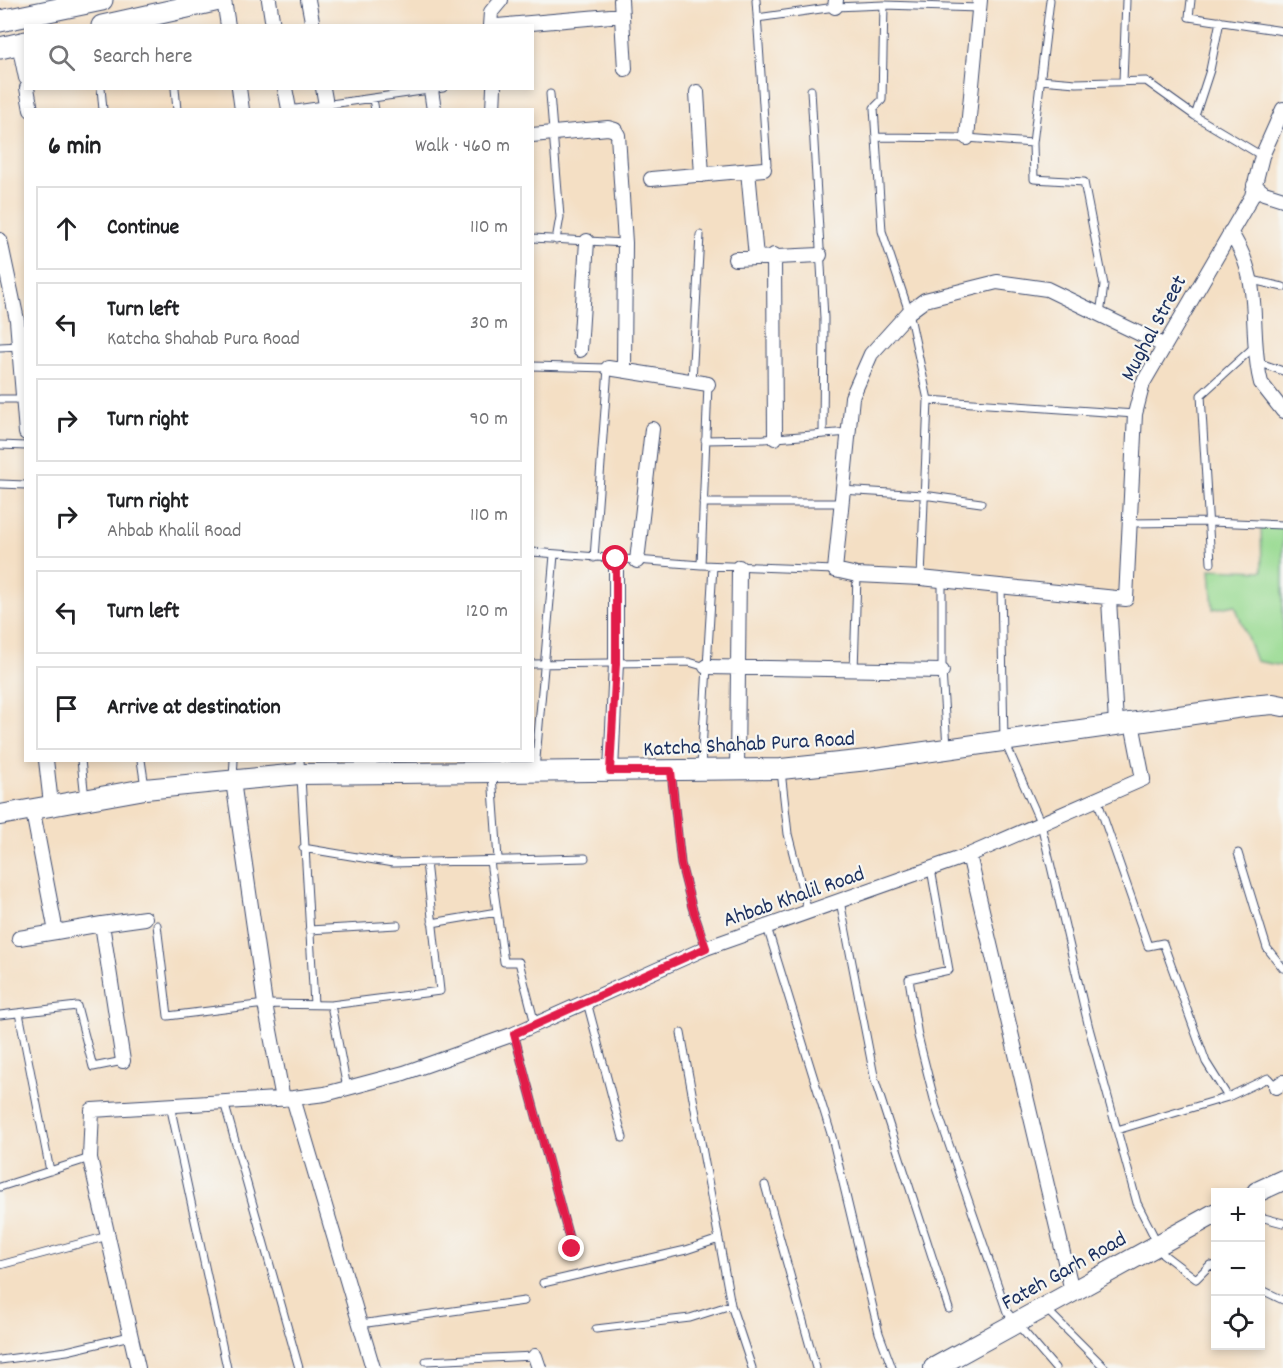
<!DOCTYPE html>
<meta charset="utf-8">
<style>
:root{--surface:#fff;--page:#f2f2f2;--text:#202124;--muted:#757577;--line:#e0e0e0}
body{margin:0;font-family:Dekko,sans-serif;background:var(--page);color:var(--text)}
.controls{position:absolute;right:18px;bottom:18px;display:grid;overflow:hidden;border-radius:0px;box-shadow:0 3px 9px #0003}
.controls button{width:54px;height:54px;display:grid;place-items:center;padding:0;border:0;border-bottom:2px solid var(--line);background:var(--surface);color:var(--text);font:30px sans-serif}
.stop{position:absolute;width:18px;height:18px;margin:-14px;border:4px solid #e11d48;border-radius:50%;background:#fff}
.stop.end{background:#e11d48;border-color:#fff;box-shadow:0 2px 6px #0008}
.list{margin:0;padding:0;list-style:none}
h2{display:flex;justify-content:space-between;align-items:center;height:78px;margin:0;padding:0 24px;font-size:26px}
h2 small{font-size:20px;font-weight:400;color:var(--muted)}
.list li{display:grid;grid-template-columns:39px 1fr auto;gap:18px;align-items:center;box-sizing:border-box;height:84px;margin:0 12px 12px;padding:0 12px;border:2px solid var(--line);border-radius:0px}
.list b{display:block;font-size:22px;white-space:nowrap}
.list p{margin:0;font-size:20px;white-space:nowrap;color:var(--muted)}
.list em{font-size:20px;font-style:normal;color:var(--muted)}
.icon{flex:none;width:33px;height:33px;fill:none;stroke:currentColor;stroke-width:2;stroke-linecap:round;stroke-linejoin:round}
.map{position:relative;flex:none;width:1283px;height:1368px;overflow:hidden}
.search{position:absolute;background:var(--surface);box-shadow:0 3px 9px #0003;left:24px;top:24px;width:510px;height:66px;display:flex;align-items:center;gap:15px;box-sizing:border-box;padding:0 21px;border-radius:0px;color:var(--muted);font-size:22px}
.panel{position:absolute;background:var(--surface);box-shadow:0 3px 9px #0003;left:24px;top:108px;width:510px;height:654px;border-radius:0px}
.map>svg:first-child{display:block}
.green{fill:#98da91;stroke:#5a8478;stroke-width:1.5}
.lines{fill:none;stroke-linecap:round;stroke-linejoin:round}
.lane-casing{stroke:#3c496d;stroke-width:9}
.street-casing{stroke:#3c496d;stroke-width:16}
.secondary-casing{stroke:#3c496d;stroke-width:22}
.primary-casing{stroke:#3c496d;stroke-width:23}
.lane{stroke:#fff;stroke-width:7}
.street{stroke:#fff;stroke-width:14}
.secondary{stroke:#fff;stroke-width:20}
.primary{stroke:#fff;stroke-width:21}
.route{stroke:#e11d48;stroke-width:8}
.labels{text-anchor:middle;stroke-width:4.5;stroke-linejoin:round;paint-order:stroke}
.street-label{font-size:22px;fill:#1b2f5e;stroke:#f6f6f2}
</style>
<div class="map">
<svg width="1283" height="1368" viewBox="0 0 1283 1368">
<rect width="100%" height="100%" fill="#f6f6f2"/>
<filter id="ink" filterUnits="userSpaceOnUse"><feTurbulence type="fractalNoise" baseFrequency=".0167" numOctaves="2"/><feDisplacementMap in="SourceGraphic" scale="12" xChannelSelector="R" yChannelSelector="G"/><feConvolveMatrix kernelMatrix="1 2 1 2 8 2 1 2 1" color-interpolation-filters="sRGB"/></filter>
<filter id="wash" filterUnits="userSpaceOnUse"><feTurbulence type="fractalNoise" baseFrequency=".008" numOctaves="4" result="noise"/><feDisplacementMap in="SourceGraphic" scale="24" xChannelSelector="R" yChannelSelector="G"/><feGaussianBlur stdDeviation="1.35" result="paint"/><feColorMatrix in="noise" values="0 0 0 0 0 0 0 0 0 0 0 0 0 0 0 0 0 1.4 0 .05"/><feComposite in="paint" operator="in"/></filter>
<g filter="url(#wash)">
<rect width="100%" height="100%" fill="#f4dfc4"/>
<path class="green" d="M1261,524L1283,525V666L1256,661L1235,605L1213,609L1210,569L1262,571Z"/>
</g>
<g filter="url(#ink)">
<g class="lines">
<defs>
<path id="lane" d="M756,0L767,164L764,169
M1050,0L1033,143L1034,179L1084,182L1104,285L1100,315
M1191,0L1189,17L1283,31
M884,5L882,100L874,108L882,231L909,312L928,400L921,578
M757,18L835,7L884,5L979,8
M1040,80L1076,83L1146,81L1195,116L1262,156
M1123,82L1126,0
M101,88L103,110
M175,88L177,110
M811,90L824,318L823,433
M550,94L560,217L556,240
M373,99L375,110
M289,110L443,88
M1195,116L1210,70L1220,21
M877,137L967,138L1033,143
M532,238L625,243
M1252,280L1283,287
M0,347L21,346
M1257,362L1283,371
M532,366L608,368L594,558
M692,381L700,235
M0,399H24
M928,400L1135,414
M705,440L764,439L849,432
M0,445L26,446
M0,484L26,485
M841,490L923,495L981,503
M703,503H840
M1130,523L1210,522L1283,525
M532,552L701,565L835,570
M1211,563L1201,395L1255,346
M701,565L708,384
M942,582V671L947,747
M1001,586L1004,740L1041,824L1089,1028L1137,1203L1163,1254L1196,1279L1210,1265L1216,1267
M532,664L689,662L706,667
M854,671L857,575
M81,760L85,799
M141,760L145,787
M300,760L314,1004
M701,767L713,566
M535,770L554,555
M671,771L681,864L692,907L706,948
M781,771L788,834L808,912
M492,775L498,859
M233,779L234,760
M1097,799L1148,946L1163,943L1206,1062L1228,1097
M303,848L393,863L585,858
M1238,853L1267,948L1283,968
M490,861L504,962H519L535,1024
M931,869L949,970L909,979L918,1036L936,1107L1007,1312L1055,1368
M840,901L875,1081L949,1309
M432,923L497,912
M157,925L168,1016L265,1004L331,1005L347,1088
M767,927L832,1137L879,1333L892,1368
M309,930L397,925
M587,1002L623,1138
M331,1005L440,991L426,862
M19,1013L50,1171
M0,1015L77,1006L93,1067L123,1061
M681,1033L731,1305L752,1368
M514,1034L572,1249
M224,1102L299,1368
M170,1105L227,1368
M1117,1130L1228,1097L1268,1078L1276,1087
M765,1185L816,1368
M0,1187L90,1158
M1260,1217L1283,1223
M0,1265L108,1236
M543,1283L686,1250L719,1239
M1260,1289L1283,1300
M1046,1309L1105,1368
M360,1324L524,1301
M596,1329L690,1318L731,1305
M0,1360L67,1351L130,1336
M426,1361L535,1356"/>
<path id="street" d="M224,0L228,26
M269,0L273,26
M308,0L313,26
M621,0L625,69
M835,7L836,0
M490,26L491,12L501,0
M497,26L622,15
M19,44L26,78
M27,88L31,110
M239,88L242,110
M285,88L289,109
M323,88L326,105
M431,90L434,110
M697,92L702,175
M493,110L494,88
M532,135L608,128L615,130L618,135L625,243L624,370
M967,138L980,0
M748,171L756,257
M651,179L764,169
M1254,185L1264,193L1283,199
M1230,232C1263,281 1249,320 1259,374L1261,383L1283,411
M0,240L17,320L26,433
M774,255L775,438
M735,259L820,255
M1163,345L1047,289L997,282L925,300L909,312L871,354L852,397L835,570L857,575L921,578L1126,599L1135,414L1143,383L1252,196L1262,156L1283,109
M580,350L587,241
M608,368L708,384
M637,561L652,429
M1109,599L1116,724
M706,667L942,671
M46,760L51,804
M737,770L739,567
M611,771L616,663V559
M233,781L265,1004L283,1099
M32,807L56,932L102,924L123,1061
M969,855L1072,1291
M102,924L145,918
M19,938L56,932
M1276,1087L1283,1082
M293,1098L373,1368
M535,1356L539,1368
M138,1368L90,1158L92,1110L293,1098L325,1094L404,1073L514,1034L706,948L969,855L1143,779L1132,723"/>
<path id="secondary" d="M0,815L145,789L299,774L781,769L868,760L1250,706L1273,704L1283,706
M1257,1192L1283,1180
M934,1368L1216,1213"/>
<path id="primary" d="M0,21L102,0
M102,26L219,0
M0,48L26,42"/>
</defs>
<use href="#lane" class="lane-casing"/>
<use href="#street" class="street-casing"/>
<use href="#secondary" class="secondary-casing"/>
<use href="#primary" class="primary-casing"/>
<use href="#lane" class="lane"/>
<use href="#street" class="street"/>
<use href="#secondary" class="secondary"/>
<use href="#primary" class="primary"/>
</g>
</g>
<g class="lines" filter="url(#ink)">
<path class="route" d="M572,1249L514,1034L706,948L692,907L681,864L671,771H610L616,663V559"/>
</g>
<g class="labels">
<g class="street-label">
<text transform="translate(1152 327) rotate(-62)" y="8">Mughal Street</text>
<text transform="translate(749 742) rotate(-3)" y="8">Katcha Shahab Pura Road</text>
<text transform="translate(793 895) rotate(-19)" y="8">Ahbab Khalil Road</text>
<text transform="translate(1063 1269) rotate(-29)" y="8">Fateh Garh Road</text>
</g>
</g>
</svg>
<div class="controls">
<button>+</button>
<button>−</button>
<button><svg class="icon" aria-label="locate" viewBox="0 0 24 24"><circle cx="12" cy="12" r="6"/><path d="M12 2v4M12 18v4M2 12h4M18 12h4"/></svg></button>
</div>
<div class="stop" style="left:616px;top:559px"></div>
<div class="stop end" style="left:572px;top:1249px"></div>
<div class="search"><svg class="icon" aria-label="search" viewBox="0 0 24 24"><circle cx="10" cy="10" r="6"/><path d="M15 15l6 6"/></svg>Search here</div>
<section class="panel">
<h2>6 min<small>Walk · 460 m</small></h2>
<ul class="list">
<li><svg class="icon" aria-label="ahead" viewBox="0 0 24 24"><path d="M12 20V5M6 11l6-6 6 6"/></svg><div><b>Continue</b></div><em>110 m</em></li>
<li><svg class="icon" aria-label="left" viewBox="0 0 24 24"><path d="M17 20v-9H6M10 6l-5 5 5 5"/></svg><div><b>Turn left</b><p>Katcha Shahab Pura Road</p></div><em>30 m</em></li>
<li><svg class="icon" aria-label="right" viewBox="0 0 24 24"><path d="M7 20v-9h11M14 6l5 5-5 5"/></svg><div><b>Turn right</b></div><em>90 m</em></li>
<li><svg class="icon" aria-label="right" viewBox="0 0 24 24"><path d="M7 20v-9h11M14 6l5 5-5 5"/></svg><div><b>Turn right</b><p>Ahbab Khalil Road</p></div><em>110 m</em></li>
<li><svg class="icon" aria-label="left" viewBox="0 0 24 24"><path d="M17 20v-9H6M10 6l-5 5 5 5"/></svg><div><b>Turn left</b></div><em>120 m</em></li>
<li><svg class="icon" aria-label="arrive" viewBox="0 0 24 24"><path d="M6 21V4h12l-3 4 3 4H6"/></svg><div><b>Arrive at destination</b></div></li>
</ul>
</section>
</div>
